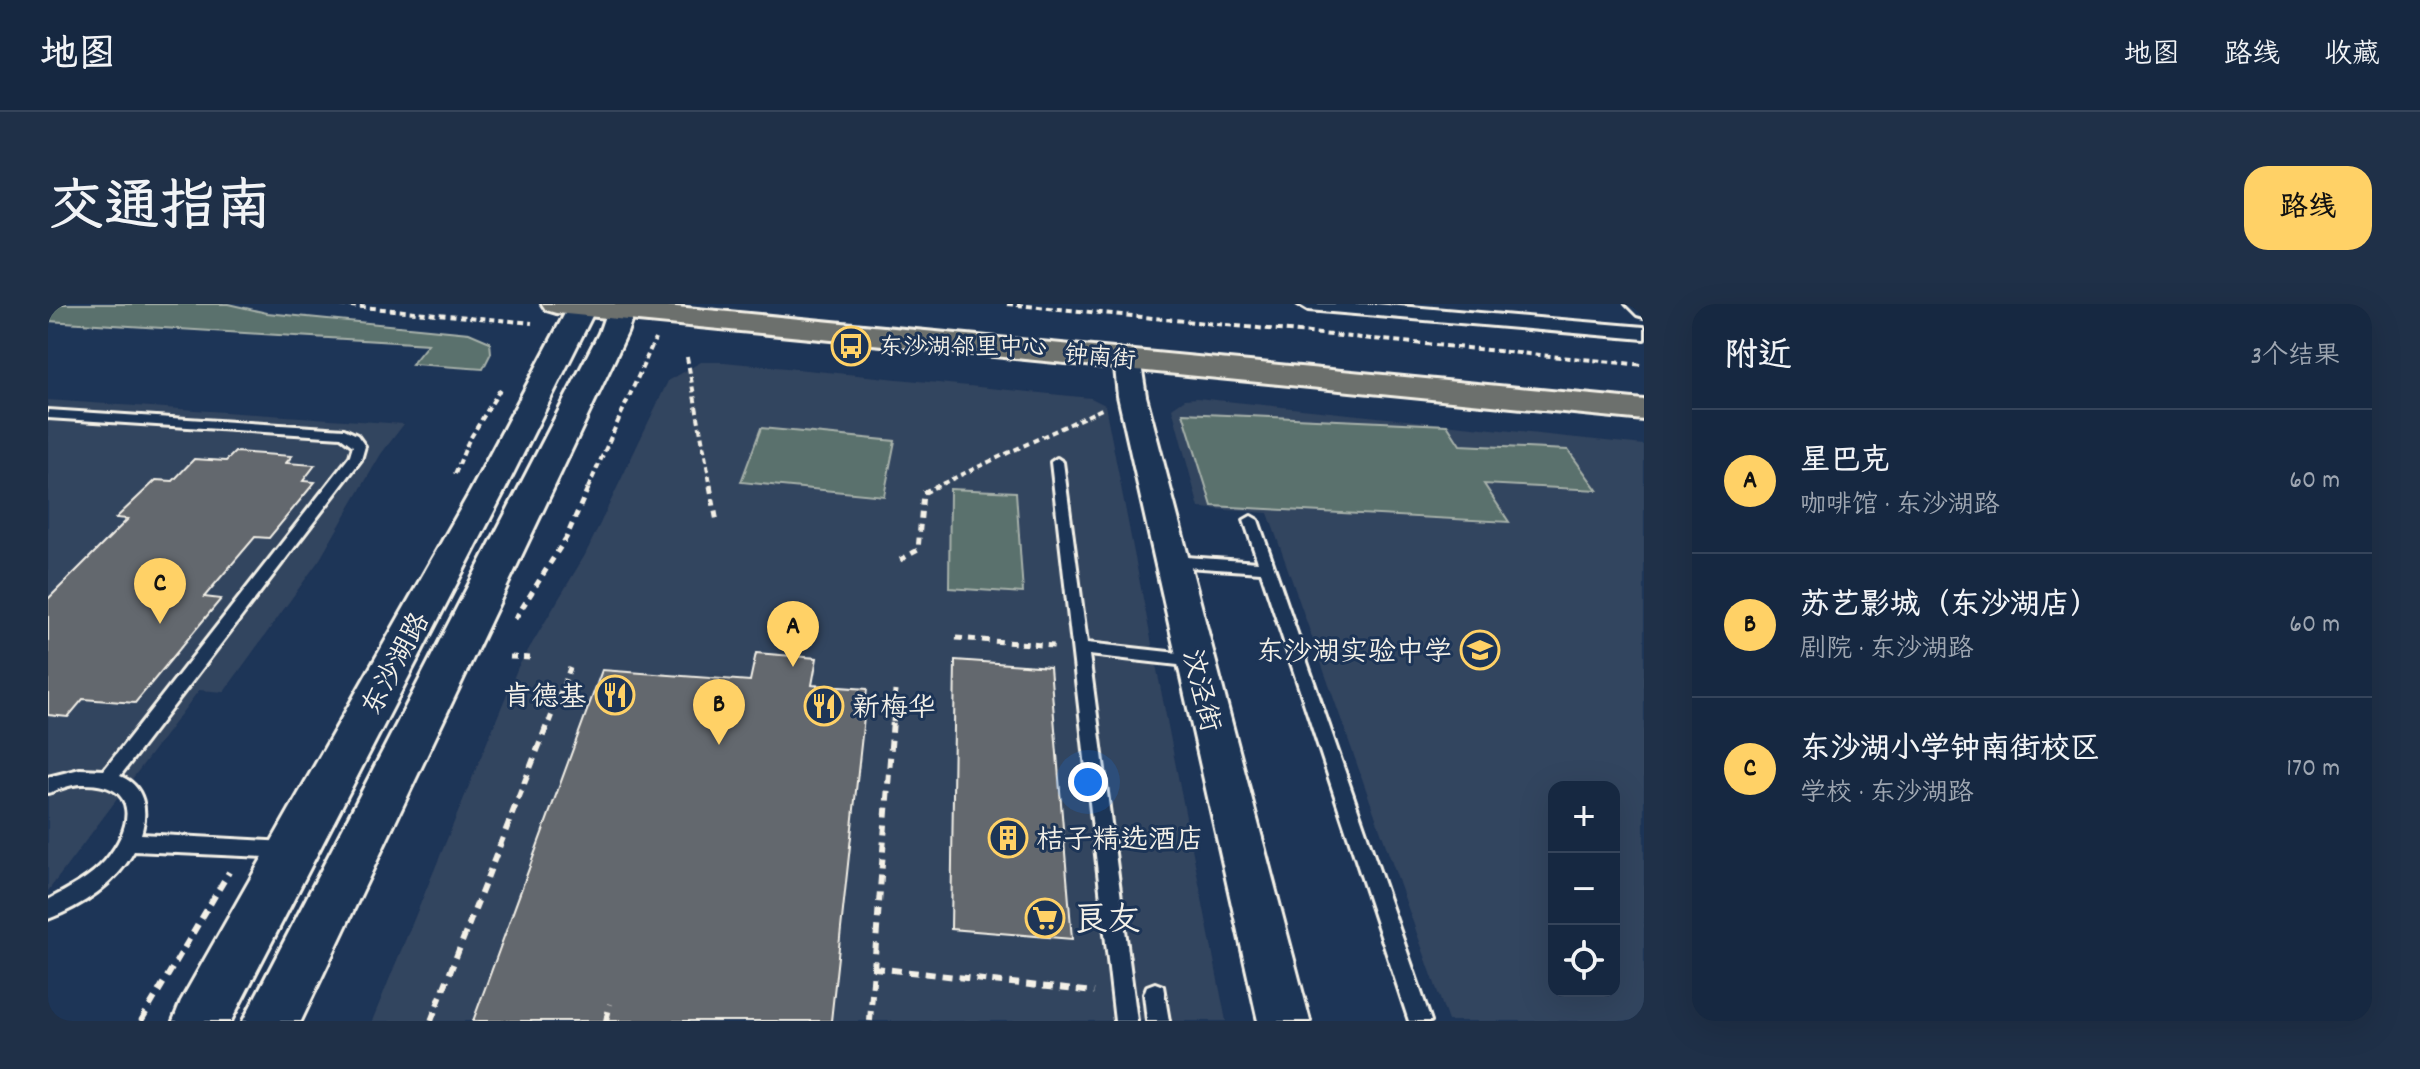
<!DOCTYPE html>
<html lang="zh">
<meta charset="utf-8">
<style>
:root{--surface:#162841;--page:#1f3048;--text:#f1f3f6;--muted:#9ea6b1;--line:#35445a;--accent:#ffd166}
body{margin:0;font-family:Dekko,"LXGW WenKai TC",sans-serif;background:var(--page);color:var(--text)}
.controls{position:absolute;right:24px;bottom:24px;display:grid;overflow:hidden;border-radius:16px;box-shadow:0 8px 32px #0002}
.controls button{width:72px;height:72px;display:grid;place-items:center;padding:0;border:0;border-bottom:2px solid var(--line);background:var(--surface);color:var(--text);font:40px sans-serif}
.you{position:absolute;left:1040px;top:478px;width:28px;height:28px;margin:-20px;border:6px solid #fff;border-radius:50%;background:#1a73e8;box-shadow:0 0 0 12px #1a73e833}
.badge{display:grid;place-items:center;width:52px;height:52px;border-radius:50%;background:var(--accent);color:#111;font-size:26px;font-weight:700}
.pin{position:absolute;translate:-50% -66px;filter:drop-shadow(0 2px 4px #0008)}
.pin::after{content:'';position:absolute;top:42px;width:28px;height:24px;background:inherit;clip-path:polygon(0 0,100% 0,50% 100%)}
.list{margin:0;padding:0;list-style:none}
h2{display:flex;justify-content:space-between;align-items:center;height:104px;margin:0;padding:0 32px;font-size:34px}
h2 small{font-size:26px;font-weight:400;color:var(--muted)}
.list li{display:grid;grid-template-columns:52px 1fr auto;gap:24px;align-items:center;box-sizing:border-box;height:144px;padding:0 32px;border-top:2px solid var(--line)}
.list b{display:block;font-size:30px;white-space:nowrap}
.list p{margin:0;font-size:26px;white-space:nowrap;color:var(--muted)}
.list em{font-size:26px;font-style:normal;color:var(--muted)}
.icon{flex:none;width:44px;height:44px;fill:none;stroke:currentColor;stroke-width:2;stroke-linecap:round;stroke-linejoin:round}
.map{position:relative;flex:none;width:1596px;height:717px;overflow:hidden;border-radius:24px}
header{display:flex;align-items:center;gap:48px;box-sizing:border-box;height:112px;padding:0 40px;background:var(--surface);border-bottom:2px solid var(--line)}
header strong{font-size:38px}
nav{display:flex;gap:44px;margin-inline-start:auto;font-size:28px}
.intro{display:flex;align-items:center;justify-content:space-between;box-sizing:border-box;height:192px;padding:0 48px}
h1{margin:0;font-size:56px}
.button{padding:20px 36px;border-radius:24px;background:var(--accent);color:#111;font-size:28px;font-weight:700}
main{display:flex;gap:48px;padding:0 48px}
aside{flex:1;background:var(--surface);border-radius:24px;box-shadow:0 8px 32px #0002}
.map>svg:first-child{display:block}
.built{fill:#32445e;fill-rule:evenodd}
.green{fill:#5a716d;stroke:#a7b1aa;stroke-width:2}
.building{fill:#64676e;stroke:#f4f1e8;stroke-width:2}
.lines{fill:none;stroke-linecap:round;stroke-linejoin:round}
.service-casing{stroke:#f4f1e8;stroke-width:6}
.minor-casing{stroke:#f4f1e8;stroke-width:6}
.tertiary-casing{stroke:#f4f1e8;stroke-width:6}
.secondary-casing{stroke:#f4f1e8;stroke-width:6}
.primary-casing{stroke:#f4f1e8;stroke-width:6}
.path-far2{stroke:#f4f1e8;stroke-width:4;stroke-dasharray:6 4;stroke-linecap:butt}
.path-far1{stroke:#f4f1e8;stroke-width:5;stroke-dasharray:7 6;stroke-linecap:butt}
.path{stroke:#f4f1e8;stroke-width:6;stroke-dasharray:10 7;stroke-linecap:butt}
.service{fill:#1d3557;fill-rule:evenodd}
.minor{fill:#1d3557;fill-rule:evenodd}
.tertiary{fill:#1d3557;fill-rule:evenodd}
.secondary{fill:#1d3557;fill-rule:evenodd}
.primary{fill:#6c706d;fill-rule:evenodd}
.labels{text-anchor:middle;stroke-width:6;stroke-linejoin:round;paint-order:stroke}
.far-poi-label{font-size:24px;fill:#f4f1e8;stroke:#1d3557;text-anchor:start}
.far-street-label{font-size:24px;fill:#f4f1e8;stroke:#1d3557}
.poi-label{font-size:28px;fill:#f4f1e8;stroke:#1d3557;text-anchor:end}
.street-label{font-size:28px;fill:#f4f1e8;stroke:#1d3557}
.near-poi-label{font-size:34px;fill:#f4f1e8;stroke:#1d3557;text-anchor:start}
</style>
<header>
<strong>地图</strong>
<nav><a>地图</a><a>路线</a><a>收藏</a></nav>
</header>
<div class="intro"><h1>交通指南</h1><a class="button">路线</a></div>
<main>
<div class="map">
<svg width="1596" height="717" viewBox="0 0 1596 717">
<rect width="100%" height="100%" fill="#1d3557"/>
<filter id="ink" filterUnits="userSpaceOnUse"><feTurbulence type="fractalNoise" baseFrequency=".0125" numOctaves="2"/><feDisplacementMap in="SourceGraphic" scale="16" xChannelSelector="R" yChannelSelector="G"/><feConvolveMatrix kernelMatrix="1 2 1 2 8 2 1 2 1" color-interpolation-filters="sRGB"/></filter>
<g filter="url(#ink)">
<path class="built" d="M653,58H676L1043,94L1057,101L1178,717H324L470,363L537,251L620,77Z
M1149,94L1596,141V717H1400L1220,209L1151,204L1124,104L1137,95ZM1506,483H1566V687H1506Z
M0,96L356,120L333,150L272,255L176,388L151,386L0,587Z"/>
<path class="green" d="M0,0H180L219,9L421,29L442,38L443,49L435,65L364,60L380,40L0,17Z
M1135,109L1399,121L1412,141L1520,146L1549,186L1436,180L1461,218L1164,202Z
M713,124L847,137L836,192L693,178Z
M902,185L968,188L975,289L901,284Z"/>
<path class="building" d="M187,148L244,152L238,159L267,161L255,177L267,178L221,234L207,233L156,293L173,295L87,399L35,395L20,413L0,411V295L80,215L68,214L108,176L125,177L146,155L178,157Z
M708,349L769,354L764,381L819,385L783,717H425L554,366L702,377Z
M907,356L1002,363L1024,635L903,625Z"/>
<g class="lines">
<defs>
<path id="service" d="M0,106L296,125L309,131L317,142L313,156L72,472C97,482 100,507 93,530L239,538L246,540L248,546L246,552L239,554L86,547C68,580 34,602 0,615V596C20,585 42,574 57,557C85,524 93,480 36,480C24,479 12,485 0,489V473L32,465L56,466L302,152L305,142L293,133L0,114Z
M1009,154L1015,158L1039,339L1148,351L1156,357L1148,363L1041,351L1089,717H1067L1003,158Z
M1203,212L1210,216L1383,717H1361L1213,268L1124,262L1117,257L1124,252L1210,258L1196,216Z
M1107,679L1115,682L1121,717H1099L1096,690L1099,682Z"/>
<path id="minor" d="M1250,0H1328L1596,23V35L1260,6Z
M1578,0H1596V13L1589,11Z"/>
<path id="tertiary" d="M1079,46L1088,48L1092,54L1098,92L1262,717H1210L1070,92L1066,54L1070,48Z"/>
<path id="secondary" d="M522,0H550L456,188L183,717H125L133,697L422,188Z
M561,0H589L579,29L253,717H195L551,29Z"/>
<path id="primary" d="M494,0H597L1596,96V116L508,9L498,6Z"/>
</defs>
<use href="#service" class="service-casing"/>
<use href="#minor" class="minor-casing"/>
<use href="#tertiary" class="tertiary-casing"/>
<use href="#secondary" class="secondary-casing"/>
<use href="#primary" class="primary-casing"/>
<path class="path-far2" d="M282,0L484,19
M959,0L1596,61
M639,53L663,184
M407,170L420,138L453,84
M540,184L607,35
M885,184L1056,104"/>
<path class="path-far1" d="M662,182L669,218
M852,256L870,246L875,189L889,182
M467,315L518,234L541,182
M908,334L1006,342
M462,353L484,354
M501,418L522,364
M845,418L847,387"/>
<path class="path" d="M826,664L1046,688
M93,717L181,568
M383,717L501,416
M558,717L562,700
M822,717L845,416"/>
<use href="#service" class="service"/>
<use href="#minor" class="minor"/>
<use href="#tertiary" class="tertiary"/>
<use href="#secondary" class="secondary"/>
<use href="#primary" class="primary"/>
</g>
</g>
<defs>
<symbol id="bus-ring" viewBox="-11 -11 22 22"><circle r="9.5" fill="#1d3557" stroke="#ffd166" stroke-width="1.5"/><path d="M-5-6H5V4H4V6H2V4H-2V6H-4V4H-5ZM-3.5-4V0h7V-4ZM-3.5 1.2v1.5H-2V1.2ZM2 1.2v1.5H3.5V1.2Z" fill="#ffd166"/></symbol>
<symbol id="school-ring" viewBox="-11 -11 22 22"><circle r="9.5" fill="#1d3557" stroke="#ffd166" stroke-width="1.5"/><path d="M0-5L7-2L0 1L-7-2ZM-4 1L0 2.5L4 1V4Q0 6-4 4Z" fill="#ffd166"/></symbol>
<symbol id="restaurant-ring" viewBox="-11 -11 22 22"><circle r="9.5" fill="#1d3557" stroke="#ffd166" stroke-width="1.5"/><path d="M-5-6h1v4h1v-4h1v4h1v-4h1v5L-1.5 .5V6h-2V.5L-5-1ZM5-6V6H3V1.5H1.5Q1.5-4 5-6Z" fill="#ffd166"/></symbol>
<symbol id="building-ring" viewBox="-11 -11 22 22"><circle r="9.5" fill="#1d3557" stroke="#ffd166" stroke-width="1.5"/><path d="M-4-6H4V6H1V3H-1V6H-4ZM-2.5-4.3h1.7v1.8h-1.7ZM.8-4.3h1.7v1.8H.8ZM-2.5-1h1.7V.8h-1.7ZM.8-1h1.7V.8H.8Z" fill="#ffd166"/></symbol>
<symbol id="supermarket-ring" viewBox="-11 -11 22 22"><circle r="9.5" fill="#1d3557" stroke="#ffd166" stroke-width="1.5"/><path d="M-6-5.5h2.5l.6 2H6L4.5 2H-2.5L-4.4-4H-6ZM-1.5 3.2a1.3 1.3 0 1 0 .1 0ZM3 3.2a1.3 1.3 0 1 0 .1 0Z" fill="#ffd166"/></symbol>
</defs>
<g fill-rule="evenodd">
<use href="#bus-ring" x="781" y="20" width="44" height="44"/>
<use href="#school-ring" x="1410" y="324" width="44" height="44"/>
<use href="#restaurant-ring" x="545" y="369" width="44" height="44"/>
<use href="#restaurant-ring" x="754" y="380" width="44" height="44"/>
<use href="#building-ring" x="938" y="512" width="44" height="44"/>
<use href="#supermarket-ring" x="975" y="592" width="44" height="44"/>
</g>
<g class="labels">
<g class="far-poi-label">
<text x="831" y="50">东沙湖邻里中心</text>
</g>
<g class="far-street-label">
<text transform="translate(1052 52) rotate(6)" y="8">钟南街</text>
</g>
<g class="poi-label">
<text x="1404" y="356">东沙湖实验中学</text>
<text x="539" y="401">肯德基</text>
<text x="804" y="412" text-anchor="start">新梅华</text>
<text x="988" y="544" text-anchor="start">桔子精选酒店</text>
</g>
<g class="street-label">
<text transform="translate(346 359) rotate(-62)" y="10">东沙湖路</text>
<text transform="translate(1155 386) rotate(76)" y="10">汶泾街</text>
</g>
<g class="near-poi-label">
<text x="1025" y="626">良友</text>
</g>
</g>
</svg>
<div class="controls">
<button>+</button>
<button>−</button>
<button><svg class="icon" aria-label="locate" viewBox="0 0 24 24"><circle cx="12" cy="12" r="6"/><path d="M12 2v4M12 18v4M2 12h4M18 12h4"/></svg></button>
</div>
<div class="you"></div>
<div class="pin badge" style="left:745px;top:363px">A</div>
<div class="pin badge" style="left:671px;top:441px">B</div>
<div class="pin badge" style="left:112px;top:320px">C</div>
</div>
<aside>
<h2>附近<small>3个结果</small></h2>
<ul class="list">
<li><span class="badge">A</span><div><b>星巴克</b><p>咖啡馆 · 东沙湖路</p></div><em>60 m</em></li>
<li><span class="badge">B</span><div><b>苏艺影城（东沙湖店）</b><p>剧院 · 东沙湖路</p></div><em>60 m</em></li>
<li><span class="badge">C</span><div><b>东沙湖小学钟南街校区</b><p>学校 · 东沙湖路</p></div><em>170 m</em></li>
</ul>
</aside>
</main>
